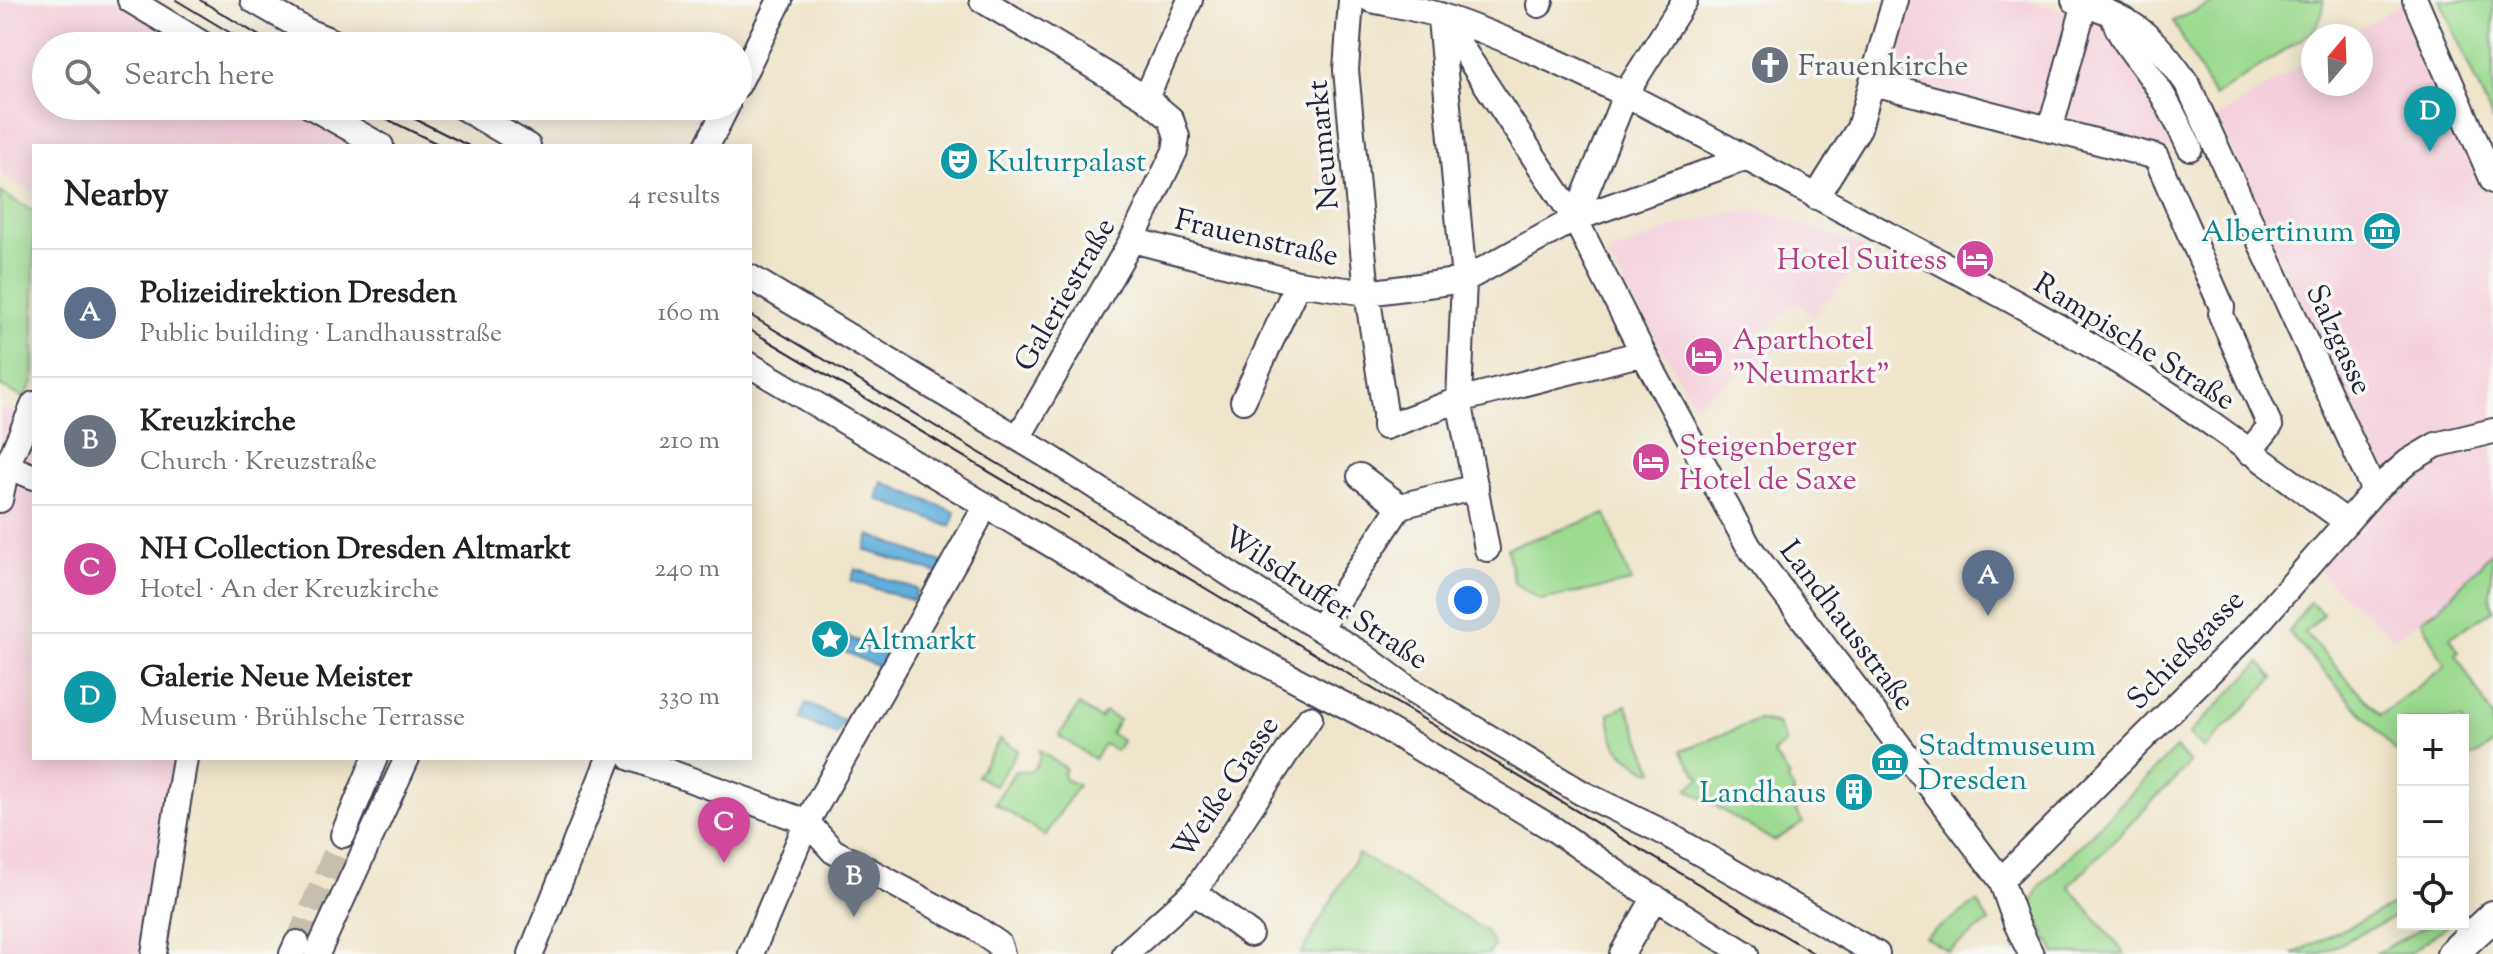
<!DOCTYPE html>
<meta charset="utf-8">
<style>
:root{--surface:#fff;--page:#f6f6f6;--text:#202124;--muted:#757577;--line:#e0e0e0;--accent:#d1495b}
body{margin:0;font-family:"Sorts Mill Goudy",serif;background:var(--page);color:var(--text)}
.controls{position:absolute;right:24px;bottom:24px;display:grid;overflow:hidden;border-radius:0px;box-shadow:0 4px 20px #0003}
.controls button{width:72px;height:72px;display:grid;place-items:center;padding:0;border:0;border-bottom:2px solid var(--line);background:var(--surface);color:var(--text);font:40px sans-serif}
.compass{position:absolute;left:2301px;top:24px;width:72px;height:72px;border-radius:50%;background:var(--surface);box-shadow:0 4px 20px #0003;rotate:19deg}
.you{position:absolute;left:1468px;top:600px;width:28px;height:28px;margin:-20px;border:6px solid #fff;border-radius:50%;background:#1a73e8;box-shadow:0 0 0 12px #1a73e833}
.badge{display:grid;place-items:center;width:52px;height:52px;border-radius:50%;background:var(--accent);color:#fff;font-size:26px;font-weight:700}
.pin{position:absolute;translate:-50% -66px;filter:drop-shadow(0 2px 4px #0008)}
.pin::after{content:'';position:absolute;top:42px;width:28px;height:24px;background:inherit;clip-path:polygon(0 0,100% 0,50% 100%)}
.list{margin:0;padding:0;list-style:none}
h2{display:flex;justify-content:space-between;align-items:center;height:104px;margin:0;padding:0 32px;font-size:34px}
h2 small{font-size:26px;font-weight:400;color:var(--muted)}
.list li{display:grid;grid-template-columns:52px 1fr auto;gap:24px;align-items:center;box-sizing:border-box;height:128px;padding:0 32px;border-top:2px solid var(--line)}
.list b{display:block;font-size:30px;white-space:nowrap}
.list p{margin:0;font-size:26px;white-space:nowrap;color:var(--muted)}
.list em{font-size:26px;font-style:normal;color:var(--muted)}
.icon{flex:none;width:44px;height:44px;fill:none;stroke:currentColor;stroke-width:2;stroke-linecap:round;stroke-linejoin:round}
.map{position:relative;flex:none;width:2493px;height:954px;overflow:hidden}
.search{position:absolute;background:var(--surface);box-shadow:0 4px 20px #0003;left:32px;top:32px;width:720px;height:88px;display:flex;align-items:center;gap:20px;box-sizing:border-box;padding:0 28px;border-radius:44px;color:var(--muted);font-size:30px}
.panel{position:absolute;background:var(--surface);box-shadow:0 4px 20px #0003;left:32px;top:144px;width:720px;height:616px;border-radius:0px}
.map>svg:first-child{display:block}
.built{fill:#f4cfdc}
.green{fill:#9cdb90;stroke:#5f7e66;stroke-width:2}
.water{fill:#61afdb;stroke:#42688b;stroke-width:2}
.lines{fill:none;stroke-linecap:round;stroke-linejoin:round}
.minor-tunnel{stroke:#c6beae;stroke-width:24;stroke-dasharray:24 12;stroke-linecap:butt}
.minor-casing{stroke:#413f51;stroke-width:28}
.major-casing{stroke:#413f51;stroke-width:34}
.minor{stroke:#fff;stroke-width:24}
.major{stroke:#fff;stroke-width:30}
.tram{stroke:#22223b;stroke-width:2}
.labels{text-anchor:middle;stroke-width:7;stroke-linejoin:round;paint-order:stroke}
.worship-label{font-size:30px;fill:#5b616d;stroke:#f6f6f2;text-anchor:start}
.street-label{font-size:30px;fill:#22223b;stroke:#f6f6f2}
.culture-label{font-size:30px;fill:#0d838f;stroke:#f6f6f2;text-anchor:start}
.hotel-label{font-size:30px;fill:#b23c85;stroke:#f6f6f2;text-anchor:start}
</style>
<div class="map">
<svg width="2493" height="954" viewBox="0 0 2493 954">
<rect width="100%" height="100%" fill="#f6f6f2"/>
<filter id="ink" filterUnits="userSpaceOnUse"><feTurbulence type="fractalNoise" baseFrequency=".0125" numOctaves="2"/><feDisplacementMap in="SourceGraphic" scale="16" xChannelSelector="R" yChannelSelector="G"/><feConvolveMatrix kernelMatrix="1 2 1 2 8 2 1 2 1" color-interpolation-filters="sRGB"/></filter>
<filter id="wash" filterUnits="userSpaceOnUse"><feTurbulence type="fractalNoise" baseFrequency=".006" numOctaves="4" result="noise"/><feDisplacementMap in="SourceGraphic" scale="32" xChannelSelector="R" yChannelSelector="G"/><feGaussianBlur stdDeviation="1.8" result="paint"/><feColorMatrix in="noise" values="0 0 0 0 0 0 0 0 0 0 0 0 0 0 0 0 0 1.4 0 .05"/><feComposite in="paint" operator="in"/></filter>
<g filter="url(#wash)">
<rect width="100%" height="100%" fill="#efe5cb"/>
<path class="built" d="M0,0H114L192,46H46V106H295L363,146H34V194L0,173Z
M1910,0H2027L2094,18L2157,51L2203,131L2149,159L1891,95Z
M2400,4L2493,202V551L2439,608L2394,638L2324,578L2316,563L2375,503L2348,411L2217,117L2313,58V84H2361V36H2348Z
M1765,211L1865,247L1841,285L1813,318L1798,303L1762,331L1778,348L1693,405L1669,360L1607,255L1671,229L1704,219L1731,212Z
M0,408L34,416V758H202L179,760L149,954H0Z"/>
<path class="green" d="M2220,0H2323C2325,12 2320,22 2312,32L2214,97L2173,21Z
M2440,0H2493V121Z
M0,192L34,212V380L24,398L0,386Z
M1606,514L1631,582L1541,600L1514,583L1507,548Z
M2493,551C2493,572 2486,589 2493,610L2450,637L2459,651L2456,654L2493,718V745L2463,762V720H2403V759L2288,632C2298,623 2300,613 2310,602L2323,614L2305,633L2380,715L2445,666L2422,620L2439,608Z
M2260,663L2274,678L2204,749L2189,734Z
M1079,705L1100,719L1105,712L1119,720L1111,733L1122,741L1116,751L1104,744L1094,759L1059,736Z
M1626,705L1654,771L1651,772C1620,753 1613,752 1609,714Z
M1758,720L1777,724L1786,743L1773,753L1790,777L1788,781L1794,789L1792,804L1803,823L1774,841L1687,789L1700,779L1681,751Z
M1000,739L1018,750L995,786L977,776Z
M2176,748L2190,763L2069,886L2125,954H2055L2033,910L2032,904L2039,887Z
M1039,750L1066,769L1063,773L1064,779L1078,785L1045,836L995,803L1015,771L1030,772C1038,765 1041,760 1039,750Z
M1358,854L1486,931L1494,946L1489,954H1301Z
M2403,900V913L2320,954H2293Z
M1977,902L1989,922L1948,951L1925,937Z
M2430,924H2449L2409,954H2375Z"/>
<path class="water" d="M882,482L955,512L951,527L877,499Z
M870,535L944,563L940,574L865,550Z
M855,569L917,589L914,601L851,581Z
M835,631L887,654L881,668L829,645Z
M806,703L844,721L836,735L801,719Z"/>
</g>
<g filter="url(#ink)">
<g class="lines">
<path class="minor-tunnel" d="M297,943L343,835"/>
<defs>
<path id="minor" d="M130,0L206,46
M253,0L307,31L344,46
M982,0L1146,98L1171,119L1177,137L1175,151L1132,240L1018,438
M1351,0L1346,70L1367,293L1385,413V427L1459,400L1643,353
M1371,0C1395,5 1420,9 1442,16C1571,60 1688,127 1807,191C1916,251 2029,306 2135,372C2208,418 2277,472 2347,522
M2074,0C2133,18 2153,34 2188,85L2374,491
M2415,0L2493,181
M1539,5L1541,0
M2112,14C2120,40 2136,55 2151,77C2167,99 2178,124 2190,148
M1440,15L1575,219L1643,353L1749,547L2001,880L2016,923L2031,954
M1440,19L1464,280L1459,400L1487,549
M1873,83L2156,157L2222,307L2221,315L2270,426L2249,452
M738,85L780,0
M1146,98L1190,0
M310,106L381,146
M460,106L528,146
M2050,130L2085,3
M707,146L727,106
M1816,197L1859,128L1895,0
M1575,219L1626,93L1685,0
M1132,240L1298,283L1367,293L1464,280L1575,219L1746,158
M750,277L1051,458L1239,580L1360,653L1410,690L1582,793L1663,832L1877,954
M750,365L1136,595L1367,717L1555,830L1633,884L1746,954
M1243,401L1298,283
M7,466L34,477
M1360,476L1400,506
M0,500L7,466L34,404
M1320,628L1400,506L1476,487
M631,758L807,822L833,851L974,927L999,944L1002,954
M343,835L375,758
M2001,880L2251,631L2374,491L2409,461L2436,445L2493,431
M1194,892L1250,934
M154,954L185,758
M292,954L297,943
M317,954L407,758
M531,954L609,758
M751,954L807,822L978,520
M1125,954L1194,892L1310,718
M1622,954L1655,897"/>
<path id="major" d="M2452,954L2493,916"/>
</defs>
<use href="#minor" class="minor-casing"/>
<use href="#major" class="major-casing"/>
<use href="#minor" class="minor"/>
<use href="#major" class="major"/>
<path class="tram" d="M176,0L252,46
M200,0L276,46
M360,106L442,146
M389,106L469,146
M750,315L1815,954
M750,330L1067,518"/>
</g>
</g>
<defs>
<symbol id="church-disc" viewBox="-11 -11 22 22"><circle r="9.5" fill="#6b7280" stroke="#f6f6f2"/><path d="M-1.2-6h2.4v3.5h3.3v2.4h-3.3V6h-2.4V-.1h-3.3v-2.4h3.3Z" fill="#fff"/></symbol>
<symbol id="theatre-disc" viewBox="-11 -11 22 22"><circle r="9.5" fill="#0f9aa8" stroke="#f6f6f2"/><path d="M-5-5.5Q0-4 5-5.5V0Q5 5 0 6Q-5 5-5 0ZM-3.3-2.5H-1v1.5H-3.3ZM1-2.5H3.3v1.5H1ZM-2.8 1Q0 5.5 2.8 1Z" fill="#fff"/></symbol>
<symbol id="museum-disc" viewBox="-11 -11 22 22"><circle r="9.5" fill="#0f9aa8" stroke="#f6f6f2"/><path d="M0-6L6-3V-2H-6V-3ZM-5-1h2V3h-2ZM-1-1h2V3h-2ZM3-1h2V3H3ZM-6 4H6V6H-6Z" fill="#fff"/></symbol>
<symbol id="hotel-disc" viewBox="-11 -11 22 22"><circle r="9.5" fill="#d1479c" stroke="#f6f6f2"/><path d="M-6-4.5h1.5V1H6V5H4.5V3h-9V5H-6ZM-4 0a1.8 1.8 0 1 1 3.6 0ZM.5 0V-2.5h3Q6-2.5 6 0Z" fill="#fff"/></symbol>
<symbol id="sight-disc" viewBox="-11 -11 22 22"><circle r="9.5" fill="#0f9aa8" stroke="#f6f6f2"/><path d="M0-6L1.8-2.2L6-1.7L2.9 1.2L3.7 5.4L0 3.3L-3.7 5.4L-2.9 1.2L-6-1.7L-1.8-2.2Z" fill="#fff"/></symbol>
<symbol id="building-disc" viewBox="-11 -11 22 22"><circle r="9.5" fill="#0f9aa8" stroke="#f6f6f2"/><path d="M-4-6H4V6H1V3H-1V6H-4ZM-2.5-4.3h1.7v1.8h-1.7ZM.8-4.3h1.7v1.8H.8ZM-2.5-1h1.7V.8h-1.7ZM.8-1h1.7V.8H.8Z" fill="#fff"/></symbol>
</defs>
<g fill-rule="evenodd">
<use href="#church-disc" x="1748" y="43" width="44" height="44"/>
<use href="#theatre-disc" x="937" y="139" width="44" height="44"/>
<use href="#museum-disc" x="2360" y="209" width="44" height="44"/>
<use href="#hotel-disc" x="1953" y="237" width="44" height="44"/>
<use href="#hotel-disc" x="1682" y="334" width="44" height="44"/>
<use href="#hotel-disc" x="1629" y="440" width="44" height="44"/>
<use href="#sight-disc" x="808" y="617" width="44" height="44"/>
<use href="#museum-disc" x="1868" y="740" width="44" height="44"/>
<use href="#building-disc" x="1832" y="770" width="44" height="44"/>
</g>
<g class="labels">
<g class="worship-label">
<text x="1798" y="75">Frauenkirche</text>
</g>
<g class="street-label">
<text transform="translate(1322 145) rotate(-95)" y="10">Neumarkt</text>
<text transform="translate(1257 237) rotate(13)" y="10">Frauenstraße</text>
<text transform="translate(1064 294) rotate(-60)" y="10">Galeriestraße</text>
<text transform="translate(2340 339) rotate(65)" y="10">Salzgasse</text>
<text transform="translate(2135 341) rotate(32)" y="10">Rampische Straße</text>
<text transform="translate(1326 597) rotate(33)" y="10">Wilsdruffer Straße</text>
<text transform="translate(1848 625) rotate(53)" y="10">Landhausstraße</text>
<text transform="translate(2185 649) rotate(-46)" y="10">Schießgasse</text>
<text transform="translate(1225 787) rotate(-56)" y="10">Weiße Gasse</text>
</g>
<g class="culture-label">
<text x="987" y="171">Kulturpalast</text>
<text x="2354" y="241" text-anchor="end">Albertinum</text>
<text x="858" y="649">Altmarkt</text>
<text x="1918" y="755">Stadtmuseum<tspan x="1918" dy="34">Dresden</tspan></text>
<text x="1826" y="802" text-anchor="end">Landhaus</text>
</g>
<g class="hotel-label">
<text x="1947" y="269" text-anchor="end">Hotel Suitess</text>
<text x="1732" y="349">Aparthotel<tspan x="1732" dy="34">"Neumarkt"</tspan></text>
<text x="1679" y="455">Steigenberger<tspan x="1679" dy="34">Hotel de Saxe</tspan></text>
</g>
</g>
</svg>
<div class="controls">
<button>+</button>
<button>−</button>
<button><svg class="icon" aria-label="locate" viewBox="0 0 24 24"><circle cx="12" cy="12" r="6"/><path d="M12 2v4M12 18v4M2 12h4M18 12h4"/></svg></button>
</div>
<svg class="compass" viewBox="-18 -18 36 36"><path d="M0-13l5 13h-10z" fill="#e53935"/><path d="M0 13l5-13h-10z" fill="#757577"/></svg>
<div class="you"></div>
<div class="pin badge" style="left:1988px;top:616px;background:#5c6f8a">A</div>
<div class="pin badge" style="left:854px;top:917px;background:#6b7280">B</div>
<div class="pin badge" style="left:724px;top:863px;background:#d1479c">C</div>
<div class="pin badge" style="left:2430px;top:152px;background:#0f9aa8">D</div>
<div class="search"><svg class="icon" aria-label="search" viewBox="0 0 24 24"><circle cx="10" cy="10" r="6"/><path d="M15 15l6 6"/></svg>Search here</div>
<section class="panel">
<h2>Nearby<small>4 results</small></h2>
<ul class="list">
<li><span class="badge" style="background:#5c6f8a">A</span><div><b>Polizeidirektion Dresden</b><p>Public building · Landhausstraße</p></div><em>160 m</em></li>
<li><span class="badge" style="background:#6b7280">B</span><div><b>Kreuzkirche</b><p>Church · Kreuzstraße</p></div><em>210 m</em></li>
<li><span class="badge" style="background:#d1479c">C</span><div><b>NH Collection Dresden Altmarkt</b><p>Hotel · An der Kreuzkirche</p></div><em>240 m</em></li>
<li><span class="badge" style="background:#0f9aa8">D</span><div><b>Galerie Neue Meister</b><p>Museum · Brühlsche Terrasse</p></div><em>330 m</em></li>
</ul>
</section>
</div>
